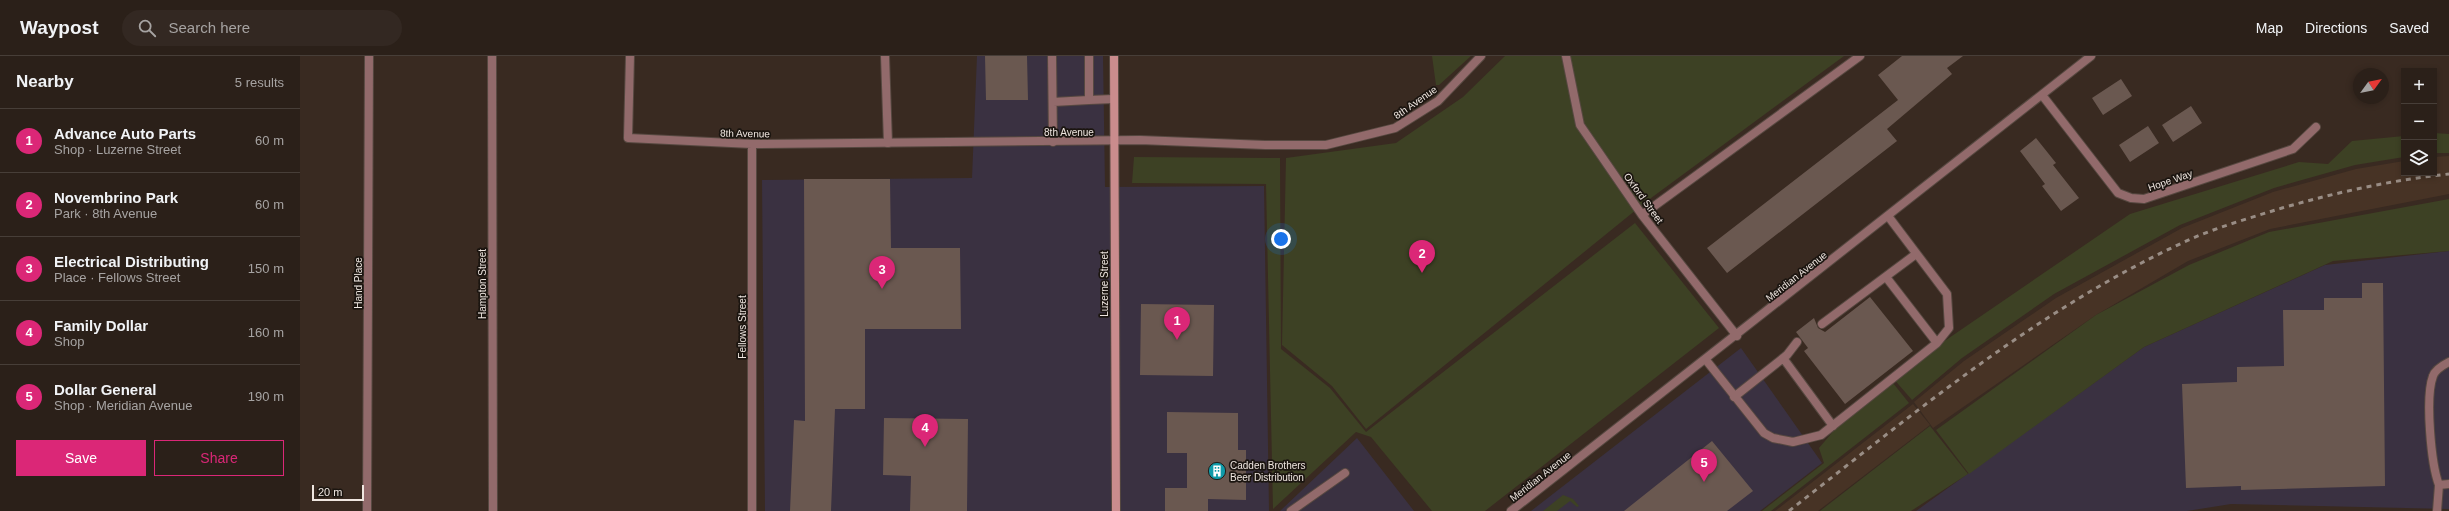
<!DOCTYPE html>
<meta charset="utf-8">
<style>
:root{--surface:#2b2019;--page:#332822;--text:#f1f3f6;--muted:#a6a3a2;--line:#473e38;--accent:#db2777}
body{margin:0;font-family:Arial,sans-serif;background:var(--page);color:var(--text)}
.controls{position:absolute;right:12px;top:12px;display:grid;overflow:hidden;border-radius:0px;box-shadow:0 2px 6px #0003}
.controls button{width:36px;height:36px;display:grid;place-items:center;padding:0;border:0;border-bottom:1px solid var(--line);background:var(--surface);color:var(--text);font:20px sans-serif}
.compass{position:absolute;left:2053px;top:12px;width:36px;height:36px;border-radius:50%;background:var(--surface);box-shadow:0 2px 6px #0003;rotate:57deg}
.scale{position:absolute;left:12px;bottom:10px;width:52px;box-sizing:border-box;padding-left:4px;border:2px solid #efe6e0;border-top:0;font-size:11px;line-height:14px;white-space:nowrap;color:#efe6e0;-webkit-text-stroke:3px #1b1510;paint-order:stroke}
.you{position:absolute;left:981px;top:183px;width:14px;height:14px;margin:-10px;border:3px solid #fff;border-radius:50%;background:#1a73e8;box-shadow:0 0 0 6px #1a73e833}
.badge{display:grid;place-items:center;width:26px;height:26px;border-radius:50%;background:var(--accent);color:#fff;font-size:13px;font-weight:700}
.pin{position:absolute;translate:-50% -33px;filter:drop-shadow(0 1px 2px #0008)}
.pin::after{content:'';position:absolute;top:21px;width:14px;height:12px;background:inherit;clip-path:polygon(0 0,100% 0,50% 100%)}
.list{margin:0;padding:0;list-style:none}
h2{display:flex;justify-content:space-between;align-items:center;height:52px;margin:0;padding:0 16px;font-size:17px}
h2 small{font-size:13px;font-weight:400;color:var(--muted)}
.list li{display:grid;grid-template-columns:26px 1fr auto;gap:12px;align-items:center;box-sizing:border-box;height:64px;padding:0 16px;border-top:1px solid var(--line)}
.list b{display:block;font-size:15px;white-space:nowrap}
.list p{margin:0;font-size:13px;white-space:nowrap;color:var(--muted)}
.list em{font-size:13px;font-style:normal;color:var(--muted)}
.actions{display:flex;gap:8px;padding:12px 16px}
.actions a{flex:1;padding:9px 0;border:1px solid var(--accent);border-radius:0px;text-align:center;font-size:14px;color:var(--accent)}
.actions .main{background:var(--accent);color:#fff}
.icon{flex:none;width:22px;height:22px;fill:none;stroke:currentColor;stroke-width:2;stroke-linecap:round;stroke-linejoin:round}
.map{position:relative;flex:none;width:2149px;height:455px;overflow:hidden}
header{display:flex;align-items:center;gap:24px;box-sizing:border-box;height:56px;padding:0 20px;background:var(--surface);border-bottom:1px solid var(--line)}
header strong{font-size:19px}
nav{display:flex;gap:22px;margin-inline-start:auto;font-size:14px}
.search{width:280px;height:36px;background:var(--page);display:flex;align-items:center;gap:10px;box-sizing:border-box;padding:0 14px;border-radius:22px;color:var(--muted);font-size:15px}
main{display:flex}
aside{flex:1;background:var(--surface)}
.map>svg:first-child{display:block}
.commercial{fill:#3a3141}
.built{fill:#473325}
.green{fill:#3d4124}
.building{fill:#6a5850}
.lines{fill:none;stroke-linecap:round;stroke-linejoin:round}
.lane-casing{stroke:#564840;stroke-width:10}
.street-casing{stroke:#564840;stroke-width:10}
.secondary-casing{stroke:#564840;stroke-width:10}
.lane{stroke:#926a6b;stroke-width:8}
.street{stroke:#926a6b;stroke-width:8}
.secondary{stroke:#ca8c8d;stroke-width:8}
.rail{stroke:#998d85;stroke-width:3;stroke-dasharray:5 5;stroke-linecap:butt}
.labels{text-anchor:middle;stroke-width:3.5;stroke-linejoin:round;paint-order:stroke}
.street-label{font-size:10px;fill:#efe6e0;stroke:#1b1510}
.poi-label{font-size:10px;fill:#efe6e0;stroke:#1b1510;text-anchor:start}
</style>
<header>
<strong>Waypost</strong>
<div class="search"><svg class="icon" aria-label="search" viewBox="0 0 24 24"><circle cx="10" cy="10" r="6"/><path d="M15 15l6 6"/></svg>Search here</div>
<nav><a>Map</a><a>Directions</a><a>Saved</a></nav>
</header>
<main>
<aside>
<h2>Nearby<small>5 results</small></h2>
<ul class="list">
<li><span class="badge">1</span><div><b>Advance Auto Parts</b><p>Shop · Luzerne Street</p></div><em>60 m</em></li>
<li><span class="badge">2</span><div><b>Novembrino Park</b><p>Park · 8th Avenue</p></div><em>60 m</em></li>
<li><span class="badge">3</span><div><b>Electrical Distributing</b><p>Place · Fellows Street</p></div><em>150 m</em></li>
<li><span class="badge">4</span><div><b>Family Dollar</b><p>Shop</p></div><em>160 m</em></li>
<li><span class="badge">5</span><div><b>Dollar General</b><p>Shop · Meridian Avenue</p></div><em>190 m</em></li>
</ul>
<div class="actions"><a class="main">Save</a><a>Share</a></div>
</aside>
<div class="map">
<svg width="2149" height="455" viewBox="0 0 2149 455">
<rect width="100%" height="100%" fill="#392a21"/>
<path class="commercial" d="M677,0H803L805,131L964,130L969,455H465L462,124L672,122Z
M2149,195V453L1931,448L1887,455H1616L1844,291L2025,209Z
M1441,292L1522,407L1460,455H1231Z
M1057,382L1114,455H980Z"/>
<path class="built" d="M2149,100V138L1970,173L1888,205L1796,259L1633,372L1614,346L1664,305L1756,242L1882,172L1973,136L2056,113L2104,105V117H2134V101Z
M1613,348L1630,369L1518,455H1475Z"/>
<path class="green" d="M1132,0H1171L1139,29H1136Z
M1205,0H1544L1347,145L1066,373L1032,330L982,289L986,102L1096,87L1163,41Z
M2134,77L2149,78V97H2134Z
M2104,80V101L2055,109L1974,132L1880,169L1754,238L1662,302L1612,344L1592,321L1830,158L1999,106L2028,108L2052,85Z
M834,101L980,102L981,293L1030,332L1066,376L1335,167L1419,272L1185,455H1132L1071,381L1056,376L973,453L966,128L832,127Z
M2149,143V195L2033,205L1844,291L1669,418L1636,374L1796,259L1889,209L1969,176Z
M1589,322L1609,347L1471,455H1462L1524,407L1519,392L1559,345Z
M1630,370L1668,418L1611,455H1520Z
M1263,439L1273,443L1279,450L1277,451L1270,445L1257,455H1243Z"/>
<path class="building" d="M685,0H727L728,44H686Z
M1602,0H1663L1647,12L1652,18L1587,73L1597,85L1427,217L1407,192L1598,44L1578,19Z
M1821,23L1832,40L1803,59L1792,42Z
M1891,50L1902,67L1873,86L1862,69Z
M1848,70L1859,87L1830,106L1819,89Z
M1736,82L1756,107L1753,109L1779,142L1761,155L1742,130L1745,128L1720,95Z
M504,123H590L591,192H660L661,273H565V353H535L531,455H490L494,364L505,365Z
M2062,227H2083L2085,430L1941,434V430L1886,432L1882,328L1937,326V311L1984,310L1983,254H2024V242H2062Z
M1570,241L1613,295L1545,348L1504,295L1508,292L1496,276L1514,262L1518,272L1525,276Z
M841,248L914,249L913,320L840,319Z
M867,356L938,357V394H946V444L908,443V455H865V432H887V397H867Z
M584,362L668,363L667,455H610L611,420L583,419Z
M1412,385L1453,435L1427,455H1324Z"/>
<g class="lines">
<defs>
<path id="lane" d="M585,0L588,87
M752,0L753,86
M789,0V44L813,43
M753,46L789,44
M1586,221L1637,287
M1522,268L1616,198
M1483,302L1533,370
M1406,304L1464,377L1473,382L1493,386L1521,379L1637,287L1649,272L1647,238L1588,160
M1434,341L1487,299L1497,286
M2139,429C2131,408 2125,341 2133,320C2135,314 2143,309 2149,306
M67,455L69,0
M991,455L1045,417
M2137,455L2139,429L2149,428"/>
<path id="street" d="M192,0L193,455
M330,0L328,82L452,88L840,84L965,89H1026L1095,72L1138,45L1181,0
M1266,0L1280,69L1342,159L1437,280
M1742,39L1818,137L1831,142L1844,143L1993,93L2016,71
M1342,159L1560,0
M452,455V88
M1211,455L1791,0"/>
<path id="secondary" d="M814,0L816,455"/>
</defs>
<use href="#lane" class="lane-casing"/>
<use href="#street" class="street-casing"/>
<use href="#secondary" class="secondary-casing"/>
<use href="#lane" class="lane"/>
<use href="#street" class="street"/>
<use href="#secondary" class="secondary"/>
<path class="rail" d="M1489,455C1617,355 1743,249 1893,182C1921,170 1953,161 1982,152C2038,136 2092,124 2149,118"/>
</g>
<defs>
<symbol id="building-disc" viewBox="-11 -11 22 22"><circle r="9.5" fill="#0f9aa8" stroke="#1b1510"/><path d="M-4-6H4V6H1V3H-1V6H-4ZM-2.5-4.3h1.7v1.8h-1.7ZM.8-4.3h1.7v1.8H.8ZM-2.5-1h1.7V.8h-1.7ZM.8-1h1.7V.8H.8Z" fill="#fff"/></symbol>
</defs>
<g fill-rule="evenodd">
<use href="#building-disc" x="907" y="405" width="20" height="20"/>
</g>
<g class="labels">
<g class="street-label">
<text transform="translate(1115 46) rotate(-35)" y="4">8th Avenue</text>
<text x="769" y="80">8th Avenue</text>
<text transform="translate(445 77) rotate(1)" y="4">8th Avenue</text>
<text transform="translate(1870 124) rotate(-19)" y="4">Hope Way</text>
<text transform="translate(1344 142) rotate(54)" y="4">Oxford Street</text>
<text transform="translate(1496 220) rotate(-38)" y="4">Meridian Avenue</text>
<text transform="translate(58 227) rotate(-90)" y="4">Hand Place</text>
<text transform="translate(182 228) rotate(-90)" y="4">Hampton Street</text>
<text transform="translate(804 228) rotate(-90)" y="4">Luzerne Street</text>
<text transform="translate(442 271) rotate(-90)" y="4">Fellows Street</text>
<text transform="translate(1240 420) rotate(-38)" y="4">Meridian Avenue</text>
</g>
<g class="poi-label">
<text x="930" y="413">Cadden Brothers<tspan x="930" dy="12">Beer Distribution</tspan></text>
</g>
</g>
</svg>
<div class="controls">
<button>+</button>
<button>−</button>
<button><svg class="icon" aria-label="layers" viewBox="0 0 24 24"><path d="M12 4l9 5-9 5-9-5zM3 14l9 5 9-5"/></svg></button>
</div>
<svg class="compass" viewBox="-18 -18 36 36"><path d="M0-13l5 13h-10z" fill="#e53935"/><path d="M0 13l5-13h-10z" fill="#a6a3a2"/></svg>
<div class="scale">20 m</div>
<div class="you"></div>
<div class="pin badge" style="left:877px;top:284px">1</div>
<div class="pin badge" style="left:1122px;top:217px">2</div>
<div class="pin badge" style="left:582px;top:233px">3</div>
<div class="pin badge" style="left:625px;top:391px">4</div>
<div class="pin badge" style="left:1404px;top:426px">5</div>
</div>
</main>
